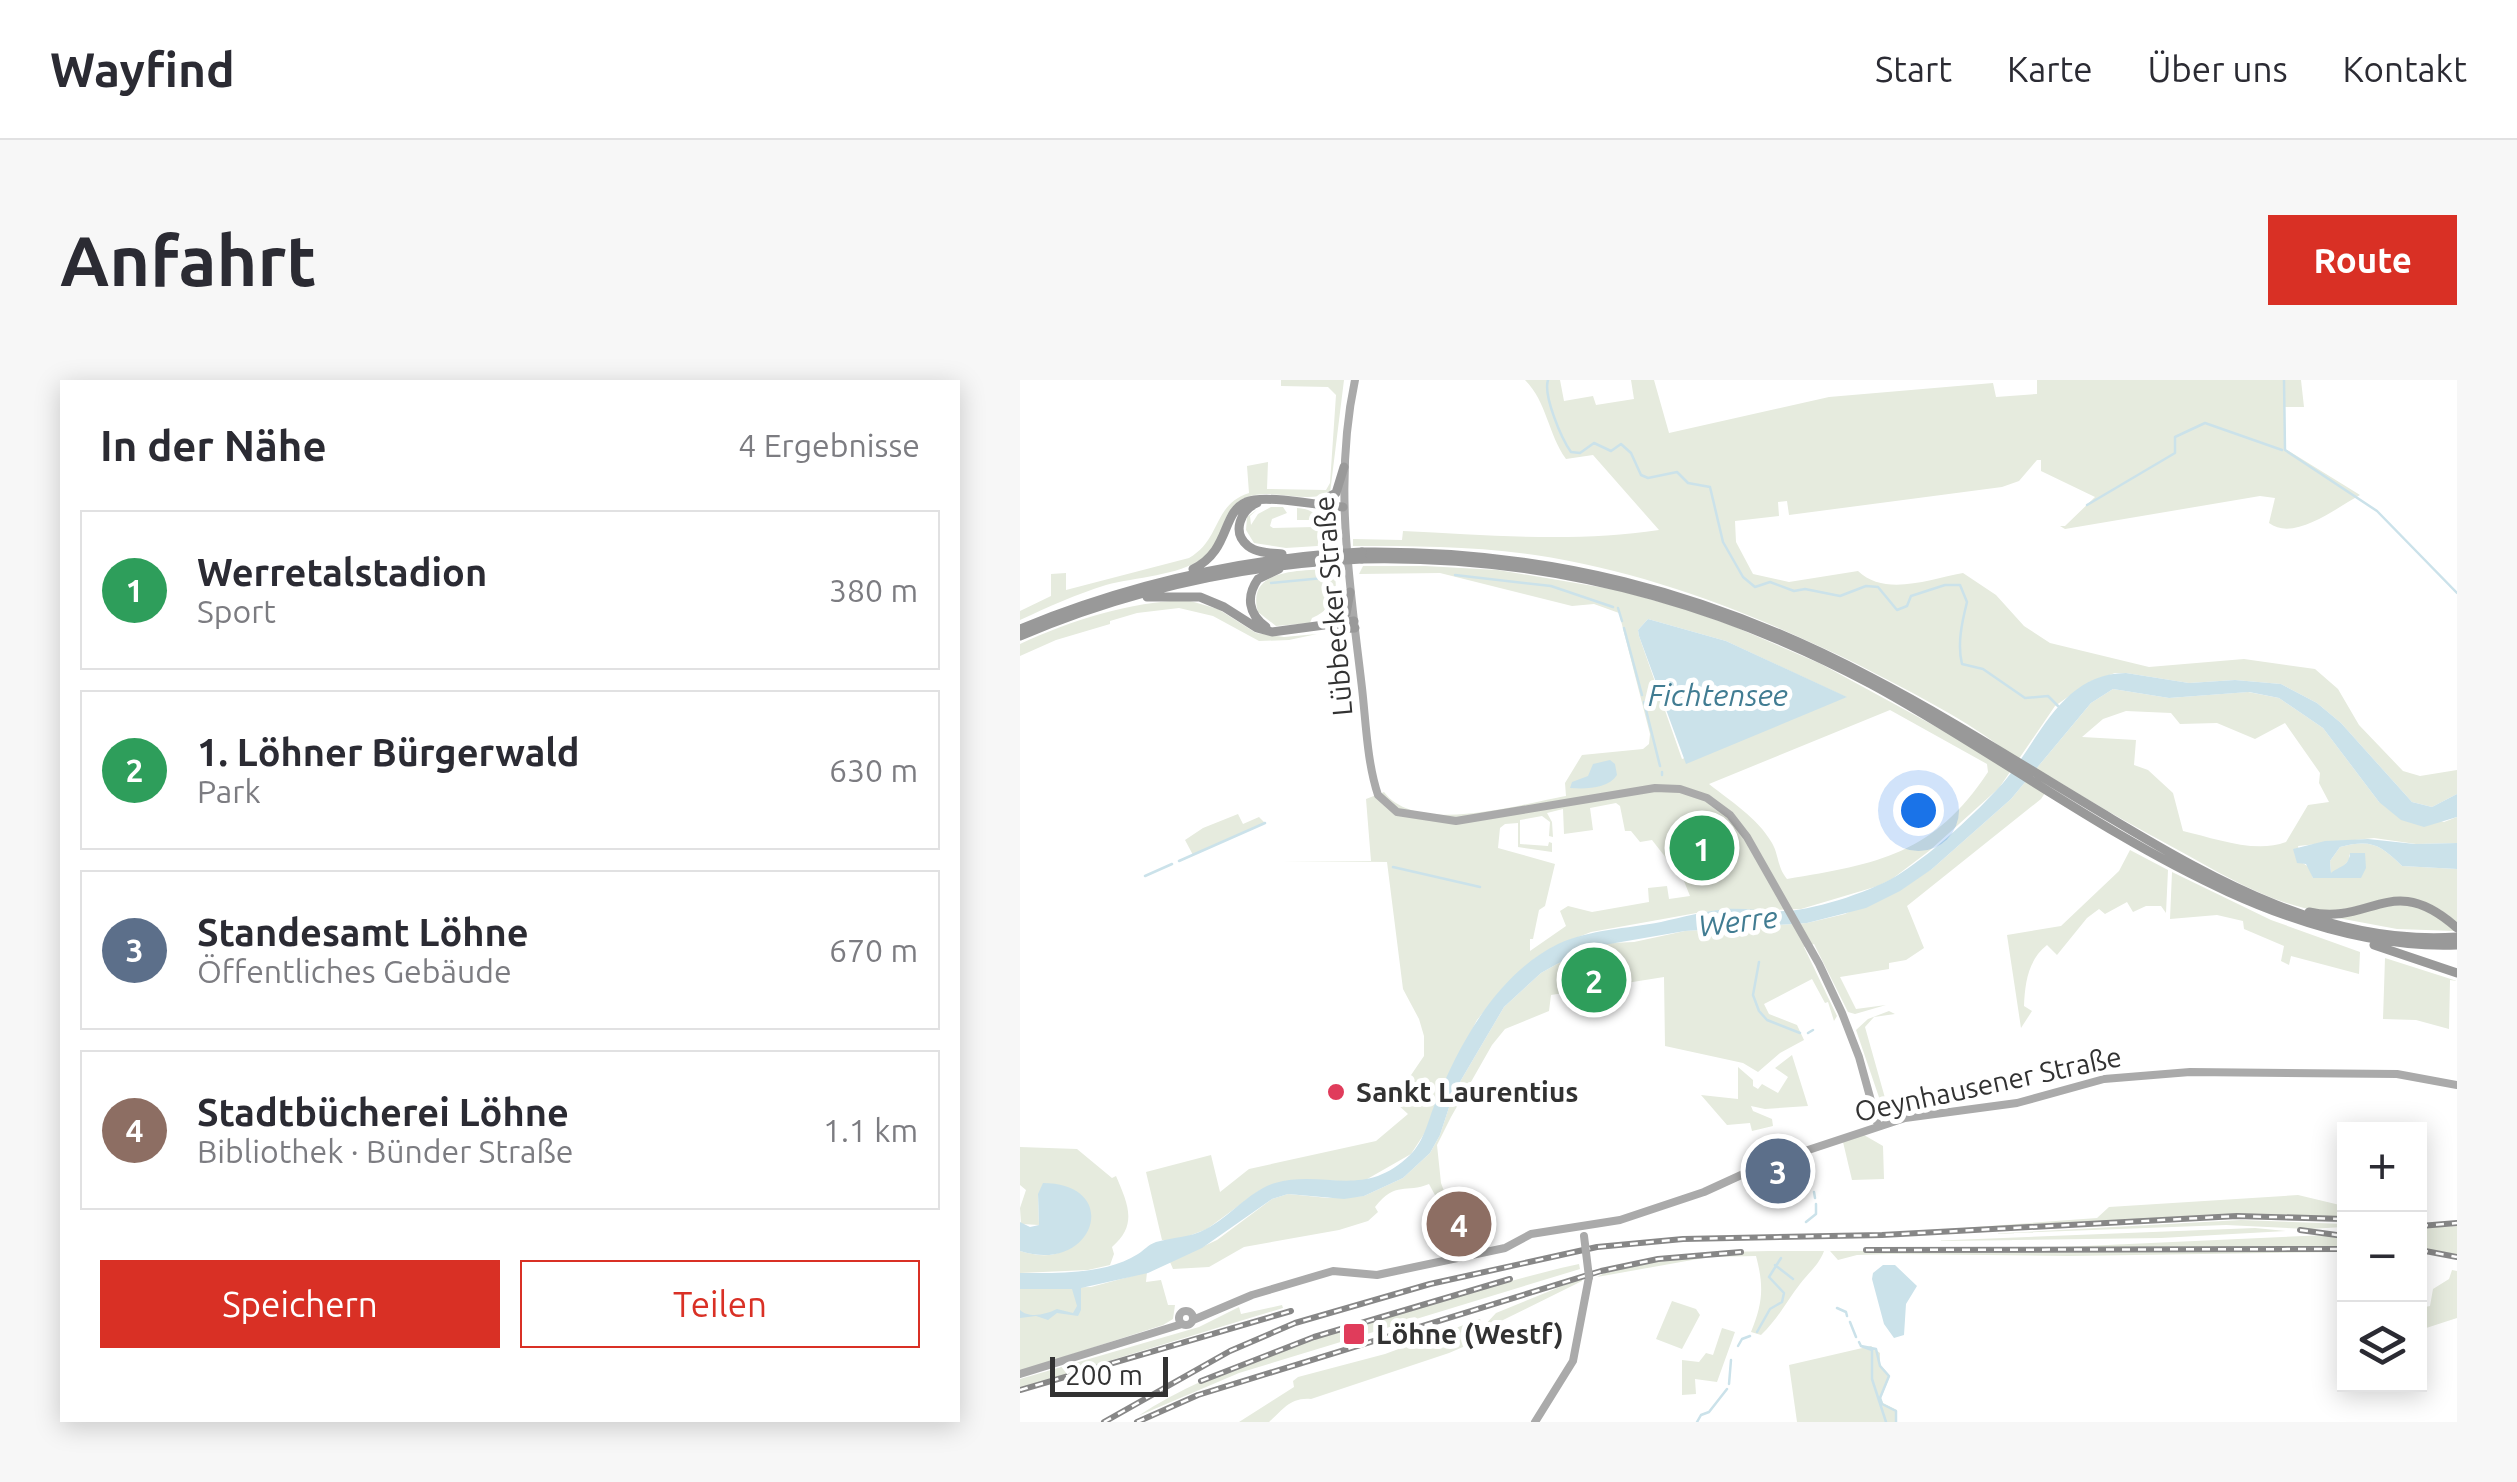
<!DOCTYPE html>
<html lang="de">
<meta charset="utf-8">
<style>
:root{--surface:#fff;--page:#f7f7f7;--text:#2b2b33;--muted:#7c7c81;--line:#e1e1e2;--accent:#d93025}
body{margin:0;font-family:Ubuntu,sans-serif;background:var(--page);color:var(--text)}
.controls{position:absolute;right:30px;bottom:30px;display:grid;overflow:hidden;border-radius:0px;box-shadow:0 5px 25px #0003}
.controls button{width:90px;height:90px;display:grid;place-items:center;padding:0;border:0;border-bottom:2px solid var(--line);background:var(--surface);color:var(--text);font:50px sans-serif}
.scale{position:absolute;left:30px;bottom:25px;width:118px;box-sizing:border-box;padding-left:10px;border:5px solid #323232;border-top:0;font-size:28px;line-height:35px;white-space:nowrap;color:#323232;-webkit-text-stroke:8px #fff;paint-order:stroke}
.you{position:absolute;left:898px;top:430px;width:35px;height:35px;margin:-25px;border:8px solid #fff;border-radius:50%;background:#1a73e8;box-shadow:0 0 0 15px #1a73e833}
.badge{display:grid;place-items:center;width:65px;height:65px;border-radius:50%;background:var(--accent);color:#fff;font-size:32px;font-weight:700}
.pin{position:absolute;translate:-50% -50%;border:5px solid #fff;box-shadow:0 2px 10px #0006}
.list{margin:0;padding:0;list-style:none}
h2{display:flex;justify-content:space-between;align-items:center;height:130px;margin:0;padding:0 40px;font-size:42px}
h2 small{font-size:32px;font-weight:400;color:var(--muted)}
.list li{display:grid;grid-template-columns:65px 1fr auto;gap:30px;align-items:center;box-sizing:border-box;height:160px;margin:0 20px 20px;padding:0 20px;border:2px solid var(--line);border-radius:0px}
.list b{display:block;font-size:38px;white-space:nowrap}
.list p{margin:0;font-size:32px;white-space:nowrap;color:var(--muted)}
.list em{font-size:32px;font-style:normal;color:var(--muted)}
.actions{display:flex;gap:20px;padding:30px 40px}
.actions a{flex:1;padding:22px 0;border:2px solid var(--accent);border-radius:0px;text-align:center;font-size:35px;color:var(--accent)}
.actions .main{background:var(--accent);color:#fff}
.icon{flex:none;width:55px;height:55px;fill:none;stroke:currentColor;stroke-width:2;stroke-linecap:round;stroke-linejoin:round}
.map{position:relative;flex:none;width:1437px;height:1042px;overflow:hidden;border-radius:0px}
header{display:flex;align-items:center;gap:60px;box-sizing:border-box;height:140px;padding:0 50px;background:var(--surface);border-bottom:2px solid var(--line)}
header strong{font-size:48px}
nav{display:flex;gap:55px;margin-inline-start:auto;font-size:35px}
.intro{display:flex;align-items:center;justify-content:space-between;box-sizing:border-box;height:240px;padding:0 60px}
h1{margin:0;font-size:70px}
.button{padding:25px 45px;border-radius:0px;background:var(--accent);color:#fff;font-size:35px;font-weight:700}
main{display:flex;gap:60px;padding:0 60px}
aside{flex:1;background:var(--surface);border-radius:0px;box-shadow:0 5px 25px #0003}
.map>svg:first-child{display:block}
.green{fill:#e6ebde;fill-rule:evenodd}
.water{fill:#cbe2ea}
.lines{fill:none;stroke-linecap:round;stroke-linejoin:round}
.stream{stroke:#cbe2ea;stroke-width:2.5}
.major{stroke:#aaa;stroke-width:8}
.highway{stroke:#999;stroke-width:9}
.rail-casing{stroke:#878787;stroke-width:6}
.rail{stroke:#fff;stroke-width:2.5;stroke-dasharray:8;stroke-linecap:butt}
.major-bridge{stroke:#aaa;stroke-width:8}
.highway-bridge{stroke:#999;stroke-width:9}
.poi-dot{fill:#e03c5b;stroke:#fff;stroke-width:4}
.labels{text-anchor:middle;stroke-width:10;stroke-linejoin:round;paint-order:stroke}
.street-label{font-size:28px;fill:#323232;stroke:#fff}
.poi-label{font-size:28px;font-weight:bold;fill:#323232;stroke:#fff;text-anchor:start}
.water-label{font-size:30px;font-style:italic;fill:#417c92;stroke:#fff}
</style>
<header>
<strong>Wayfind</strong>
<nav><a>Start</a><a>Karte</a><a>Über uns</a><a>Kontakt</a></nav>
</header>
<div class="intro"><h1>Anfahrt</h1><a class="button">Route</a></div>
<main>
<aside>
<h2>In der Nähe<small>4 Ergebnisse</small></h2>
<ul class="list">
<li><span class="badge" style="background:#2e9e5b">1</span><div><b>Werretalstadion</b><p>Sport</p></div><em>380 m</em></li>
<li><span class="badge" style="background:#2e9e5b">2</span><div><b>1. Löhner Bürgerwald</b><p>Park</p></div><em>630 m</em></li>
<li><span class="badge" style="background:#5c6f8a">3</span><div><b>Standesamt Löhne</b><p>Öffentliches Gebäude</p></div><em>670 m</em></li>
<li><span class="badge" style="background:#8d6e63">4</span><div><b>Stadtbücherei Löhne</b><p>Bibliothek · Bünder Straße</p></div><em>1.1 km</em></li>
</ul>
<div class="actions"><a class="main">Speichern</a><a>Teilen</a></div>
</aside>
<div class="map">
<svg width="1437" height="1042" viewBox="0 0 1437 1042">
<rect width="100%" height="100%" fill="#fff"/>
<path class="green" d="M261,0H324L310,113C284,124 253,108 227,117C199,127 205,163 183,178C158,196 116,197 86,205C57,214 28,227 0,240V231L31,216V194L46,193V210L169,178C202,159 192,125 229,113L227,86L248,82L247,109L306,110L310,103L316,15L308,7L261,6Z
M505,0H540L544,21L573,16L576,25L614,19L611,0H634L649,53L809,17L973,3L976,17L1017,14V0H1281L1284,27H1264V68L1340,115C1316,128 1274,162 1249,143L1255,118L1240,116L1045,149L1040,146H1045L1075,117L1021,91V80H1017L999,101L982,107L769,135L767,121L758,122L759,136L715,141L716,162L733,194L769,202L838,191C865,217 910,199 943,193L976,215L1004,246L1030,263L1129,287L1224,279L1295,289L1318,309L1339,345L1383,391L1400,396L1437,390V414L1412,427L1392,422L1321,343L1297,323L1261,304L1215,300L1169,303L1106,293H1095L1069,302L1035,326L979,408L909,471L872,499L858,506L781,529L682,532L571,552L533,567L514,579L481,610L457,640L418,716L406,751L391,774L342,802L296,800L240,810L187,849L158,860H142L126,792L191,775L200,812L229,789L356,761L388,734L377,724L396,710L389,698L404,676V656L399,639L383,609L367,482L261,481H351L346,419L364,412C397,456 501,424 546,416L545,403L562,375L623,369L629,364L630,354L599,233L574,224L552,226L420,193L339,194L343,186H405L478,190L597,210L665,229L713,246L801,284L933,356L981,367C938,335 885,309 837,284C734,234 629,192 515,175C455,166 394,166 333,166V159L382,160L383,151C468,155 555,163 639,150L573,75L546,79C528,54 527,22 505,0ZM628,239L706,261L826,317L662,379L619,256L618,250ZM870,330L967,384L968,392C914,474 858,484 767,499C757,487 759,475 752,463C737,437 710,421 689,404ZM596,423L600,426L605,451H611L620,462L632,460L664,501L670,516L649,519L647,506L628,508L629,522L572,532L548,526L540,531L546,546L510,571V559H513L519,530L525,526L535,484L478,468L480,448L485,444L498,443V467L532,472V463L529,462L528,466L500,464V440L522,436L530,442L529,456L533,457L532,442L527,433L543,429L544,454L573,450L570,428Z
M251,127H263L267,133L252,139L250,146L253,148L294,147L292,140H277V128C299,129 308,145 313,165L266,168L234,163L226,150L227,137L238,129L230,136L231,145L238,134Z
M313,189C320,211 314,229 292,238L290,243L256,246L238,232C225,187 284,191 313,189Z
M167,220L198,229L236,253L264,257L297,254L269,260L239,261L193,236L159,228L117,233L90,241V244L36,260L0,276V264C52,240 109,222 167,220Z
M1093,309L1149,318L1228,312L1259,318L1303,348L1359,422L1424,442L1437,437V463L1396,464L1354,458L1278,466L1281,482L1289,487L1293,498H1341L1329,474V480L1322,488L1311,494L1310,481L1320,467C1352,459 1360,465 1382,486L1437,489V542C1376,489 1345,542 1284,528C1239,517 1198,492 1158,470C1115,447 1073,423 1031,397L1021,410L1025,413L1021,419L887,526L904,568L886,580L869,583V589L820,597L836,629L866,625L835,634L828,632L794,564L784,567L817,636L814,641L808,622L805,623L792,599L744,624L749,634L777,645L784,660L760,673L738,692L723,683L645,666L644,597L531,615L529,631L485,649L472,665L431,737L417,765L421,803L430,827L422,828L409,804C386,814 376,800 355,827L358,832L348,841L319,850L224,867L189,887L153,889L150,882L197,860L252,819L268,814L308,818L344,816L383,798L410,773L420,755L434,712L484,627L521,593L537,584L573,567L591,563L614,562L665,551L787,543L825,534L912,489L991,419L1071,323ZM1106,331L1151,333L1160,344L1197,343L1235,359L1265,343L1300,393L1299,403L1309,422L1288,425L1266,462C1235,474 1194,458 1163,451L1153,413L1128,390L1114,385L1116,360L1062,357L1083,339Z
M218,434L223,444L239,437L245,443L173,475L165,460L183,448Z
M1110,470L1148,490L1146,533L1141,526H1126L1113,532L1107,522L1085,534L1079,529L1067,538L1037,575L1027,565C1008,580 1005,603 1004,626L1012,631L1001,648L987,555L1041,546L1099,491Z
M1152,492L1251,540L1340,572L1339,594L1271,576L1269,585L1261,581L1264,566L1224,549L1223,541L1197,535L1150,539Z
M1385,523L1406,529L1435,551L1377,549L1318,538L1357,526Z
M1365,578L1437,601L1430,600L1429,649L1396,640L1363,639Z
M869,631L875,634L854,637L845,647L867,725L863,729L836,650L848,639Z
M772,675L788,726L745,729L731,726L733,731L752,739L753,746L732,751L730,743L707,745L681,715L718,719V687L733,700V706L738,709L742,704L758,713L768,697L755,688Z
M844,755L863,766L864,799L832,800L823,762Z
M0,767L57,769L92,798L96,796C108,824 118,845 92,867L94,874L90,885L68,890L0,893V871C26,879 43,876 62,858L18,814L19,845L1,844L0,828L6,810L0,805Z
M1278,815L1324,826V837L1219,834L860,854L1077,838L1089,827Z
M1221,840L1324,844V847L1288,849L1206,845L968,854Z
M1437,846V875L1400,868V848Z
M1235,848L1266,851L1141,858L908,861Z
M1307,855L1324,858V868L1043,867Z
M804,871C799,885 789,892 780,904C766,922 758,939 741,955L731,952C743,923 744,906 736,876L689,877L577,897C627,869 744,871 804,871Z
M810,871H1324V904L1321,905L1323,872L1048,876L870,874L837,875L818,880Z
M559,884L560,889L219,993L118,1036C200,983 303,955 396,928C450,913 504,896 559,884Z
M1432,890L1437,891V938L1400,950V928L1410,926L1413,909L1429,899Z
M127,892L126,902L141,900L148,925H155L153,939L143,945L0,991V909L71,907Z
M562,898V901L481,941L471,955L429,973L291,1019C270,1017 263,1030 249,1042H219L274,1007L273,1001L278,997L365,974L460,939L464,946L476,933Z
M652,921L676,929L680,935L662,969L636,959Z
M262,925L263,928L0,1008V999L179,947L219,927L221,934Z
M702,948L715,952L697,1002L675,999L676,1014L662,1015V980L679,982L686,973L693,975Z
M851,966L860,973V984L870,996L861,1018L863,1023L877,1030V1042H777L769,985Z"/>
<path class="water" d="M628,239L706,261L827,317L666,384L619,256L618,250Z
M1106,293L1169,303L1215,300L1261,304L1297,323L1321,343L1392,422L1412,427L1437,414V437L1404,447L1381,440L1359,422L1303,348L1259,318L1229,312L1149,318L1093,309L1071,323L991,419L912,489L880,511L846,528L787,543L665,551L572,567L537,584L521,593L484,627L434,712L420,755L410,773L383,798L344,816L324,819L268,814L252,819L182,868L128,893L61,908V930L58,936L37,933L28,940L16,936L0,938V930C9,939 27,934 37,929L53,933L57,926L52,909H0V893C37,893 85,895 118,874C126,869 126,866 136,862C153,857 169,858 186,849C210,837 229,811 255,803C304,789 344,820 390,775C405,760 408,740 416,721C440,663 477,594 538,564C571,549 606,549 641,542C663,537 684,531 707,529C727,528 748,532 767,531C798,529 856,510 881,493C915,471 956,433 983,403C1019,361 1041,293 1106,293Z
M590,380L595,384L597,395C588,409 566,409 550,408L552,402L568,396L573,384Z
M1348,459L1395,464L1437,463V489L1382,486C1360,465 1352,459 1320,467L1310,481L1311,493C1319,486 1329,487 1330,473H1345L1346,488L1341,498H1293L1286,484L1277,483L1273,469L1305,461Z
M23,803C104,804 74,895 0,871V842L10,847L19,845L18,814Z
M863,885H875L897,906L886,924L884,955L874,958L864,944L852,899L853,893Z"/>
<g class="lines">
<path class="stream" d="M528,0C523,15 541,58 551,72L560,73L574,63L591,71L601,64L611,73L621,95L628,98L657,92L668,103L690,107L703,162L723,197L735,207L750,202L774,211L785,209L820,216L846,206L858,207L877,230L887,226L891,216L925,205H940L947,222C942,242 937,264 942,284L963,289L1005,318L1028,316L1038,326
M1264,0L1265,70L1357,131L1437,213
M1067,125L1155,73V57L1185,43L1262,70
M435,195L531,206L593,227
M251,203L303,198
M598,228L602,241
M604,248L622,315
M624,322L640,386
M642,392V395
M159,481L245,443
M373,487L460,507
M125,496L152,484
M739,582L733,615L739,631L747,640L780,653
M788,653L793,650
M794,812L795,818
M786,842L796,834V824
M755,885L773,899
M817,928L826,932L827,936
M830,942L836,957
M737,952L750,929L762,922L764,913L749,897L761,878
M839,962L841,966L852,970V999L866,1042
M718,966L722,959L730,956
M841,966L856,969L860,986L869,996L860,1018L862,1024L876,1031V1042
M709,1004L711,980
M677,1042L681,1035L689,1032L707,1009"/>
<path class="major" d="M335,0C313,103 330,205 342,308C346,343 347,382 358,415L377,432L436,441L635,408L660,409L687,418L710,435L727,457L799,584L822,633L839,677L858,746
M159 938a7 7 0 1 1 14 0a7 7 0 1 1-14 0Z
M173,940L232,915L313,891L357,895L485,868L511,854L600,840L684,812L743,785L885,738L997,723L1084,699L1170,692L1377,694L1437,705
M0,994L162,944
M515,1042L553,981L569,897"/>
<path class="highway" d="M303,120L316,113L324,87
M237,123C221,130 211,152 228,166C237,173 251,173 262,174
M342,172C526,170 687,211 850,297C933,340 1011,391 1092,439C1196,501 1310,566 1437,557
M342,179C522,175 692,219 851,304C1028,399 1228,573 1437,565
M173,189C211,170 201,133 226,122C246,114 300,126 323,127
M127,217H180L204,227L237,248L252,252L334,241
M317,242L326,234L330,212
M246,247C228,234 226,216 238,199L259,189
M0,249C100,208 202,183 309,174
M311,249L335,248
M0,256C99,214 203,189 309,181
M1289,532C1351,546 1372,490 1437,548
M1354,565L1437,593"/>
<defs>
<path id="rail" d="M1400,846L1437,843
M1280,850L1324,856
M846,870L1324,869
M1400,870L1437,877
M181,1001L294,957L490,899
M0,1010L271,931
M84,1042L210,971L275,943L410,904L577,867L663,859L862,855L1217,836L1324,839
M117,1042L178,1015L581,891L638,879L721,872"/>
</defs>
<use href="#rail" class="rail-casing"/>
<use href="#rail" class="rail"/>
<path class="major-bridge" d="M564,856L569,897"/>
<path class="highway-bridge" d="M309,174L342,172
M309,181L342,179"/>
</g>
<g class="poi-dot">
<circle cx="316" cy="712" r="10"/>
<rect x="322" y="942" width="24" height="24" rx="5"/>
</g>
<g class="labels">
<g class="street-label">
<text transform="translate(313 226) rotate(-95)" y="10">Lübbecker Straße</text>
<text transform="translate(968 704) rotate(-12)" y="10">Oeynhausener Straße</text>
</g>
<g class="poi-label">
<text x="336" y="722">Sankt Laurentius</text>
<text x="356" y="964">Löhne (Westf)</text>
</g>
<g class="water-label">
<text x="698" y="326">Fichtensee</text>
<text transform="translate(718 542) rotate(-7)" y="10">Werre</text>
</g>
</g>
</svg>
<div class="controls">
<button>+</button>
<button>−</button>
<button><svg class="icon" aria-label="layers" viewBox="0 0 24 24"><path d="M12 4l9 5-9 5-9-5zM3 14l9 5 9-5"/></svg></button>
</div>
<div class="scale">200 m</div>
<div class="you"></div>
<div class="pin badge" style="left:682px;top:468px;background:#2e9e5b">1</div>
<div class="pin badge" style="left:574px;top:600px;background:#2e9e5b">2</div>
<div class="pin badge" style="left:758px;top:791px;background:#5c6f8a">3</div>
<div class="pin badge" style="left:439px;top:844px;background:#8d6e63">4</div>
</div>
</main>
